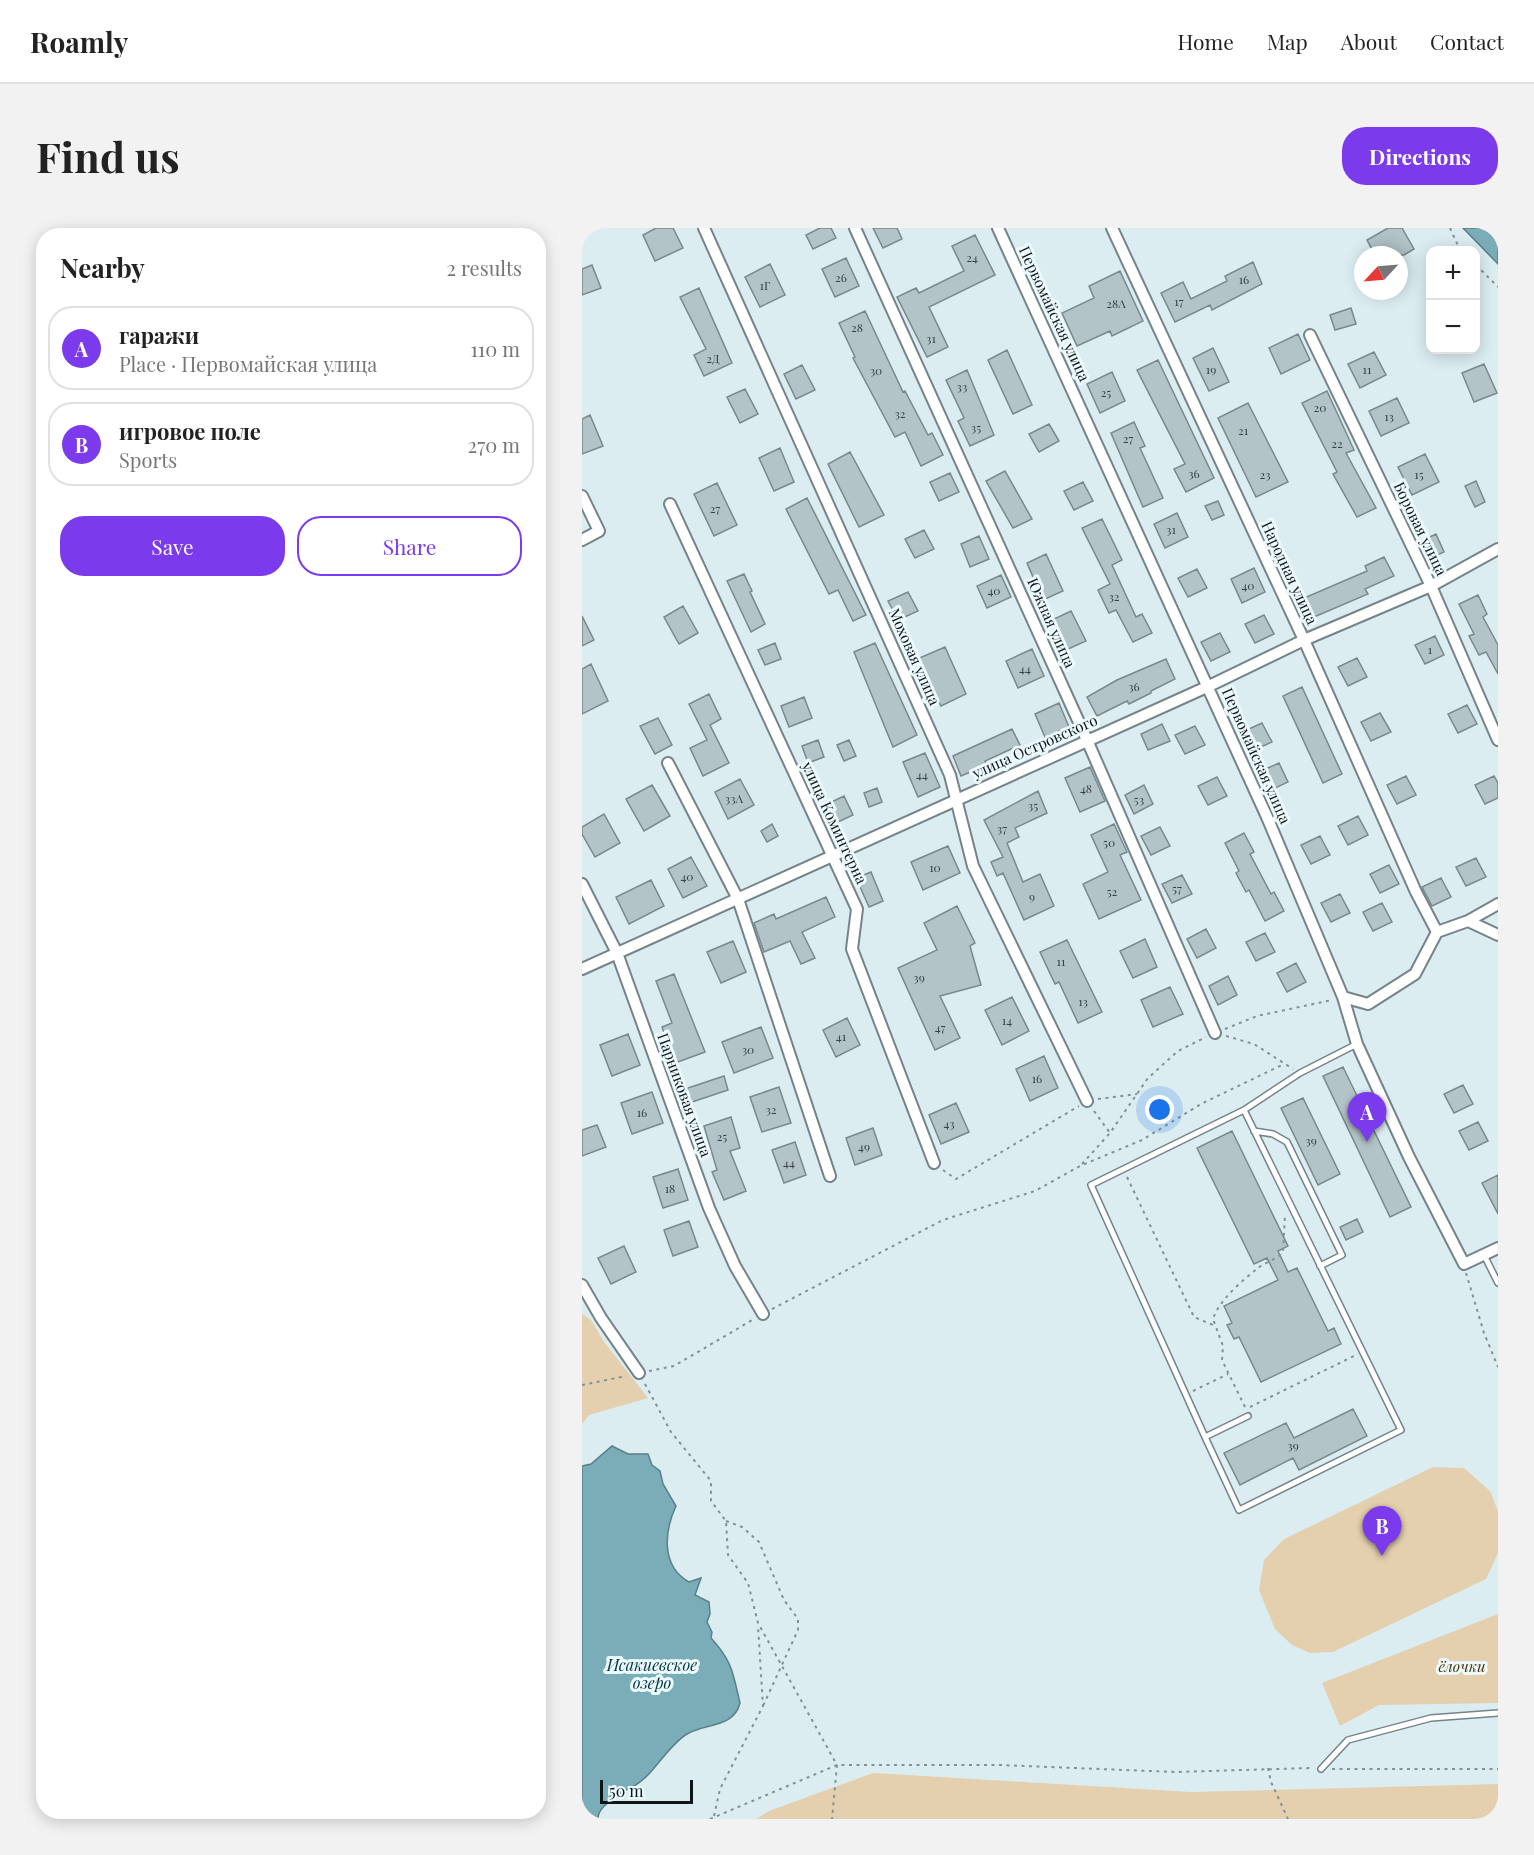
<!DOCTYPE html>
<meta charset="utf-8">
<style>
:root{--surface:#fff;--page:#f2f2f2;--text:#222;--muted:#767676;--line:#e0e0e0;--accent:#7c3aed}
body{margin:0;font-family:"Playfair Display",serif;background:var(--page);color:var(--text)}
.controls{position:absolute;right:18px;top:18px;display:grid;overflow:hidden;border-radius:12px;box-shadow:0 3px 15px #0003}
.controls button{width:54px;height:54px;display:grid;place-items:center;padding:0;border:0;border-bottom:2px solid var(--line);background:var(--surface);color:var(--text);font:30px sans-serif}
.compass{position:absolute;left:772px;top:18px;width:54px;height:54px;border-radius:50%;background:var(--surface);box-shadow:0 3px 15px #0003;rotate:244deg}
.scale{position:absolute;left:18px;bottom:15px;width:93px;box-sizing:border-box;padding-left:6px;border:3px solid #0f1517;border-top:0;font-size:16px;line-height:21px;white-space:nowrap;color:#0f1517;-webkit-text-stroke:4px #ecfafd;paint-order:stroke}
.you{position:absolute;left:578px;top:882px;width:21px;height:21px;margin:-15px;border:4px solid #fff;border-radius:50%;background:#1a73e8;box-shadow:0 0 0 9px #1a73e833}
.badge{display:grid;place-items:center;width:39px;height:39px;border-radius:50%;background:var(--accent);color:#fff;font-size:20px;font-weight:700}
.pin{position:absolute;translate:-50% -50px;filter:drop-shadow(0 2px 3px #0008)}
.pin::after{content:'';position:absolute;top:32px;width:21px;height:18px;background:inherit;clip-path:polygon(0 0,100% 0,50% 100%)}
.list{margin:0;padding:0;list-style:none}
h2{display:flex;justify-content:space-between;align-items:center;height:78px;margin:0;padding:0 24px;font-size:26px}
h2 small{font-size:20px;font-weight:400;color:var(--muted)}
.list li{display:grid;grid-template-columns:39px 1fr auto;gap:18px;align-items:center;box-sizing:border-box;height:84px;margin:0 12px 12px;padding:0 12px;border:2px solid var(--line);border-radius:24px}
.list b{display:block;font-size:22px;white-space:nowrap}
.list p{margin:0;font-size:20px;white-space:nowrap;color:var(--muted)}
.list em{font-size:20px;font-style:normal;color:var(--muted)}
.actions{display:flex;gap:12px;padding:18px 24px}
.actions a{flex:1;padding:14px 0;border:2px solid var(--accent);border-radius:24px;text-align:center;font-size:21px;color:var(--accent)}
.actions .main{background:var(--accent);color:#fff}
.map{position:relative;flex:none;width:916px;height:1591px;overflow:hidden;border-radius:24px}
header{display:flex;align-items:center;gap:36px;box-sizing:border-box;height:84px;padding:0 30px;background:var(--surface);border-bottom:2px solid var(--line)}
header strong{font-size:28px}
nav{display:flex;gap:33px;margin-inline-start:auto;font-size:21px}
.intro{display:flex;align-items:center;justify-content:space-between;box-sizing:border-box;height:144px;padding:0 36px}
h1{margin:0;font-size:42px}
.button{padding:15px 27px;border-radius:24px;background:var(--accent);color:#fff;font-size:21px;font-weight:700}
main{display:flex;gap:36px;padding:0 36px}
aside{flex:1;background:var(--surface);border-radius:24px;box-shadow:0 3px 15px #0003}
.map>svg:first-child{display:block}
.green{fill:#e4d0ae}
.water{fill:#7badb9;stroke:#5b7f88;stroke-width:1.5}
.building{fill:#b3c4c8;stroke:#78888c;stroke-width:1.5}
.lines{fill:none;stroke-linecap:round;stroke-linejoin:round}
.lane-casing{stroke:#758489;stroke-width:8}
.street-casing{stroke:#758489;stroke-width:14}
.path{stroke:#849094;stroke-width:2;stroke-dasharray:3 4.5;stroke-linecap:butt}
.lane{stroke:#fff;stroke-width:5}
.street{stroke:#fff;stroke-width:10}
.labels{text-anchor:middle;stroke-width:6;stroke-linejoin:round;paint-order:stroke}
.number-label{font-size:12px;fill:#384143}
.street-label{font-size:15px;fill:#0f1517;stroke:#ecfafd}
.park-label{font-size:15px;font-style:italic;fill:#473100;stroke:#ecfafd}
.water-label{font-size:16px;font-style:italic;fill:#04353f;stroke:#ecfafd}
</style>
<header>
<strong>Roamly</strong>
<nav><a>Home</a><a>Map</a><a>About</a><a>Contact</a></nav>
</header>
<div class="intro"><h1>Find us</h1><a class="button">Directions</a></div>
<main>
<aside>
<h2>Nearby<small>2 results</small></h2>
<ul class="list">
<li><span class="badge">A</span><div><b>гаражи</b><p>Place · Первомайская улица</p></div><em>110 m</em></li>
<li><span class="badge">B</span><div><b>игровое поле</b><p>Sports</p></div><em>270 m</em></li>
</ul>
<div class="actions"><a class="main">Save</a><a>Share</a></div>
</aside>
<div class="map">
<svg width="916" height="1591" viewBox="0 0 916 1591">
<rect width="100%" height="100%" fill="#dcedf2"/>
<path class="green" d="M0,1086L9,1092L23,1115L66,1170L7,1187L0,1196Z
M851,1239L882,1240L908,1263L916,1283V1325L904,1351L751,1424L728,1425L710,1417L693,1401L677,1362L682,1332L702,1311Z
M916,1386V1475L797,1477L758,1498L740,1455Z
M291,1545L609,1564L916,1556V1591H174L187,1583Z"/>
<path class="water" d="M881,0H916V36Z
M30,1218L46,1226H66L70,1237L78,1243L81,1256L94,1278C82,1304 79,1338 107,1354L119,1350L113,1367L127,1374L128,1386L125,1394L130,1404L129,1410C151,1434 151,1446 158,1475C152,1500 123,1495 105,1506C84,1519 73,1546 52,1558C43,1563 36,1565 28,1573C22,1578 16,1583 16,1591H0V1238L9,1236Z"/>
<path class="building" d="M74,0H91L101,20L73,33L61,7Z
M238,0H249L254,10L231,21L224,7Z
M291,0H315L320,11L301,20Z
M806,0H820L832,21L822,27H793L785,12Z
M393,7L413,47L347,79L366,119L345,129L315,69L334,60L337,65L382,43L370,18Z
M264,30L277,58L253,69L240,41Z
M671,34L680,56L630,82L628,77L593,94L579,65L601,54L609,71L645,53L643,48Z
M188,36L203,67L178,79L163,49Z
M10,37L19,60L0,67V41Z
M538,43L561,93L530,108L528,103L495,118L480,85L512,70L507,58Z
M117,60L150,135L122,148L112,127L124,121L98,69Z
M769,80L774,96L753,102L748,87Z
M283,83L321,164L323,163L346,207L350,205L361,227L339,238L323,204L313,209L271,130L273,129L257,95Z
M716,106L728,132L699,146L687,120Z
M631,120L647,154L627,163L611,130Z
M425,122L450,177L431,186L406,132Z
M792,124L804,147L778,160L766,136Z
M576,132L632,250L604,264L592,241L603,236L555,142Z
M902,136L915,165L892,174L880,145Z
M220,137L233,162L214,171L202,146Z
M385,142L412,207L388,218L376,193L382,190L364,152Z
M530,144L543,173L518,185L505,156Z
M163,161L176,186L158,195L145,169Z
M745,163L772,222L764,225L794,280L775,289L751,246L755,244L720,175Z
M815,170L827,195L799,208L787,183Z
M666,175L706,254L674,269L636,190Z
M8,187L21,218L0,226V191Z
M552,194L563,218L558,220L581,270L561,279L529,205Z
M467,196L477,213L457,224L447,206Z
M198,220L212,254L192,263L177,230Z
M268,224L302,287L277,299L246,236Z
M843,226L857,254L830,267L816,239Z
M423,243L450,291L431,300L404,253Z
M368,245L377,264L357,273L348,254Z
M894,253L903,274L893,279L883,258Z
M501,254L511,273L492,282L482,263Z
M135,255L155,297L132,308L112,266Z
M225,270L284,387L271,393L256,362L247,366L204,281Z
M636,273L642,287L630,292L623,278Z
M595,285L606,309L583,320L572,296Z
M520,291L540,332L530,337L554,389L560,386L570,405L551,414L534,382L527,385L516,362L528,356L500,300Z
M342,302L352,321L333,330L323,311Z
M854,306L862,324L849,330L841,312Z
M397,308L407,331L388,339L379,316Z
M464,326L481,363L461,372L445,335Z
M802,329L812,348L783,361L786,366L732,389L722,370L785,343L783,338Z
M672,340L683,364L660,375L649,351Z
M615,341L625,360L606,369L596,350Z
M162,346L170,363L168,364L183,396L169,404L145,353Z
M419,347L429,369L405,380L395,358Z
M326,364L336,383L316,392L306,373Z
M896,367L905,386L901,389L916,417V446L904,424L897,427L887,408L892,406L877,376Z
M101,378L116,405L97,416L82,389Z
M489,383L504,413L484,422L470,392Z
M682,387L692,406L673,415L663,396Z
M0,388L12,412L0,418Z
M638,405L648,424L629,433L619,414Z
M853,408L862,427L843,436L833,417Z
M193,415L199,431L183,437L176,422Z
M293,415L335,507L311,519L272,424Z
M363,419L384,466L359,478L335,431Z
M450,421L462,448L436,460L424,433Z
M775,430L785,449L766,458L756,439Z
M584,431L593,451L569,463V465L547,476L545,473L515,488L505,469L535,452Z
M9,436L26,473L0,486V441Z
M720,459L760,546L741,555L701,468Z
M127,466L139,491L128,497L147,535L121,548L108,520L125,512L107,476Z
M222,469L230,490L207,499L199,478Z
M477,475L487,499L463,509L453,486Z
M885,477L895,496L876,505L866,486Z
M798,485L809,504L789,513L779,494Z
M76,490L90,517L73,526L58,498Z
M680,495L690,514L670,523L660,504Z
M580,496L588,513L566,522L559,506Z
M613,498L623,517L603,526L593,507Z
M430,501L438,517L403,533L405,537L379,548L371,528Z
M236,512L242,529L226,535L220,518Z
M267,512L274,528L262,533L255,517Z
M343,525L358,559L336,569L321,534Z
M697,535L706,554L687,563L677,544Z
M508,539L523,573L498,584L483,550Z
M824,548L834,567L815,576L805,557Z
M912,548L916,555V570L903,576L893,557Z
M635,549L645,568L626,577L616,558Z
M158,551L172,577L146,591L133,564Z
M70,557L88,588L62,603L44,571Z
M562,557L571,576L552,586L543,567Z
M295,560L300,574L287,579L282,565Z
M456,563L465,585L433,600L437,609L425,615L441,654L458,646L472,678L442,692L421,645L415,648L409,634L421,629L402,592Z
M262,568L271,587L254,595L245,576Z
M22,586L38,615L13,629L0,606V599Z
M776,588L786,607L766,617L756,598Z
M190,596L196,608L185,614L179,603Z
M532,596L545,624L538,627L559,672L517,691L501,656L526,644L509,607Z
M578,599L588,618L569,627L559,608Z
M662,605L672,624L668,626L689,666L692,664L702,683L683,693L667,662L664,664L654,645L657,643L643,615Z
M738,608L748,627L729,636L719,617Z
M366,618L378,645L341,662L329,634Z
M109,629L125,658L101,670L86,641Z
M894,630L904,649L884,658L874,639Z
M807,637L817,656L798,665L788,646Z
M289,644L301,673L287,679L274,650Z
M600,647L610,666L590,675L580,656Z
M859,650L869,669L850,678L840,659Z
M69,652L82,678L47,696L34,669Z
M758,666L768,685L749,694L739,675Z
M244,669L253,689L220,704L233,730L219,736L208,713L182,724L172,695L192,686L194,691Z
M800,675L810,694L791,703L781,684Z
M375,678L393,715L388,718L399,757L358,768L378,810L353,822L316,740L355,722L342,695Z
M624,701L634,720L615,730L605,711Z
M683,705L693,724L674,733L664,714Z
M563,711L575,739L551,750L538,723Z
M485,712L520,784L496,795L477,754L473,756L458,724Z
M151,713L164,744L139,755L125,724Z
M714,735L724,754L705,764L695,745Z
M92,746L123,824L93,835L80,799L90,795L74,753Z
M646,748L655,767L636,777L627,758Z
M588,759L601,786L571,799L559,772Z
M430,769L447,803L420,817L403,782Z
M265,790L278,817L254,829L241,802Z
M179,799L191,830L152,845L140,814Z
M46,806L58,837L30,848L18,817Z
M462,828L476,860L448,873L434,841Z
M761,839L829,979L808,989L741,848Z
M142,848L146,862L101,877L97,863Z
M881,857L891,876L872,885L862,866Z
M197,859L209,895L180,904L168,869Z
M70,864L81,895L50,906L39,875Z
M721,870L758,946L736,957L699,880Z
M374,875L387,904L359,916L347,887Z
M149,889L158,920L148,923L164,963L142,972L130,944L135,942L122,898Z
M896,894L906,913L887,922L877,903Z
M15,897L24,919L0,928V902Z
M291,900L300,927L273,937L264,910Z
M650,903L706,1018L696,1023L706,1044L715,1040L746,1103L752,1100L759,1116L679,1154L657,1109L652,1111L645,1097L650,1095L642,1078L696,1052L685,1030L672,1036L615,920Z
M213,914L224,947L202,955L190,922Z
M96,941L106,972L81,980L71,949Z
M916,947V986L900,955Z
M775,991L781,1004L764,1012L758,999Z
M107,993L116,1019L91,1028L82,1002Z
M42,1018L54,1044L29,1056L16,1030Z
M771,1181L785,1208L717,1242L711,1230L658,1257L642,1225L704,1195L712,1210Z"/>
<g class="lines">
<defs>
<path id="lane" d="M672,903L691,906L705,914L760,1027L738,1038
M902,1027L916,1055
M666,1188L623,1209L509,957L662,882L718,845L775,816
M623,1209L657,1282L819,1202L662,882
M739,1541L766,1512L849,1490L916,1485"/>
<path id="street" d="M122,0L368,547L391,638L505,873
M273,0L505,512L633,805
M416,0L685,589L761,769L775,816L827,929L882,1036L916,1020
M530,0L722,412L834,664L855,704
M728,107L849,358L916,512
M0,268L17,303L0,312
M88,276L275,681L270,721L352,935
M86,535L156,671L248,948
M0,656L35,725L127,980L153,1038L181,1086
M886,693L916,707
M0,741L627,458L722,412L849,358L916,321
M761,769L786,776L833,746L855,704L886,693L916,676
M0,1057L19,1090L57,1145"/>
</defs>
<use href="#lane" class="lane-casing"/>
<use href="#street" class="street-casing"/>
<path class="path" d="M868,0L878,22
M894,37L916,59
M643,801L675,788L750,772
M644,808L672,816L711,841
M516,871L555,866
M512,883L528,905
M500,936L528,905L566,850L596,823L624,809
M361,942L374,951L497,878
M545,949L612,1089L631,1097
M884,1045L902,1105L916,1139
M190,1081L361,992L453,963L498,938L560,912L619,876L702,836
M67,1143L92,1138L172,1091
M63,1156L89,1204L129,1253V1273L144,1293L146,1327L166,1355L176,1395L255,1537L250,1591
M0,1157L44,1148
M611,1163L646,1146
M663,1179L640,1132L641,1118L631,1091C637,1072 661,1052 676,1040C684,1034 694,1032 701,1024L703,987
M668,1179L774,1127
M144,1293L160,1299L177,1314L202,1372L216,1391V1402L181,1478
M686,1540L689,1554L706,1591
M750,1541H916
M132,1588L138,1561L181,1478L176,1398
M128,1591L255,1537H418L593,1544L729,1540"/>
<use href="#lane" class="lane"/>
<use href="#street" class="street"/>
</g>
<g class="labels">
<g class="number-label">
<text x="390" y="34">24</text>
<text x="259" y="54">26</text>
<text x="662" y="56">16</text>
<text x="183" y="62">1Г</text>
<text x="597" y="78">17</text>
<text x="534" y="80">28А</text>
<text x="275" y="104">28</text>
<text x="349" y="115">31</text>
<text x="131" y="135">2Д</text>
<text x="629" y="146">19</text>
<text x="785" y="146">11</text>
<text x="294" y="147">30</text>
<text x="380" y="163">33</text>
<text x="524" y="169">25</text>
<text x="738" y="184">20</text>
<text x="318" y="190">32</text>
<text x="807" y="193">13</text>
<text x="394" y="204">35</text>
<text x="661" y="207">21</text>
<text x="546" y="215">27</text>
<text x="755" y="220">22</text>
<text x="612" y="250">36</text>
<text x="683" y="251">23</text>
<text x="837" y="251">15</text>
<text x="133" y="285">27</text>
<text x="589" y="306">31</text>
<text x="666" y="362">40</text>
<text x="412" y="367">40</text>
<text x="532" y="373">32</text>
<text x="848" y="426">1</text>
<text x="443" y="445">44</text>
<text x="552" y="463">36</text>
<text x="340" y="551">44</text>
<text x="504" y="565">48</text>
<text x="152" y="575">33А</text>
<text x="557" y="576">53</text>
<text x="451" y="582">35</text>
<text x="420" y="605">37</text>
<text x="527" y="619">50</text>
<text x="353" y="644">10</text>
<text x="105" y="653">40</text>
<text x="595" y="665">57</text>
<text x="530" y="668">52</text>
<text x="450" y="673">9</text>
<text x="479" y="738">11</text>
<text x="337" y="754">39</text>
<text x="501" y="778">13</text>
<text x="425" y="797">14</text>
<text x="358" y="804">47</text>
<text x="259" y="813">41</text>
<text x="166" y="826">30</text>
<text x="455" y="855">16</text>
<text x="189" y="886">32</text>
<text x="60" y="889">16</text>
<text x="367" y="900">43</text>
<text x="140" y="913">25</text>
<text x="729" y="917">39</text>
<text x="282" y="923">49</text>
<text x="207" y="939">44</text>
<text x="88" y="965">18</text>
<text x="711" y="1222">39</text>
</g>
<g class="street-label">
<text transform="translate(472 86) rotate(65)" y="5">Первомайская улица</text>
<text transform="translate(838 301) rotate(64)" y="5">Боровая улица</text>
<text transform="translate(707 345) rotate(65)" y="5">Народная улица</text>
<text transform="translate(469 395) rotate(66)" y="5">Южная улица</text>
<text transform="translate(332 429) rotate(66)" y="5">Моховая улица</text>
<text transform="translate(453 519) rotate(-24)" y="5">улица Островского</text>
<text transform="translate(674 528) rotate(66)" y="5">Первомайская улица</text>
<text transform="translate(252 595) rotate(65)" y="5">улица Коминтерна</text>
<text transform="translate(102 867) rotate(70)" y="5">Парниковая улица</text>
</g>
<g class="park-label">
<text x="880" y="1444">ёлочки</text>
</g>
<g class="water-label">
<text x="70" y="1443">Исакиевское<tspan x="70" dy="18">озеро</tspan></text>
</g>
</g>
</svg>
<div class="controls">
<button>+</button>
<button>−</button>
</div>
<svg class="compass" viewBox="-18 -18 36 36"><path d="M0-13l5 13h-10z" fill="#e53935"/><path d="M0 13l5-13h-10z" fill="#767676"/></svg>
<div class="scale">50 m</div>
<div class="you"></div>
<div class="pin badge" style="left:785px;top:914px">A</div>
<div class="pin badge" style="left:800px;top:1328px">B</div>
</div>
</main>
